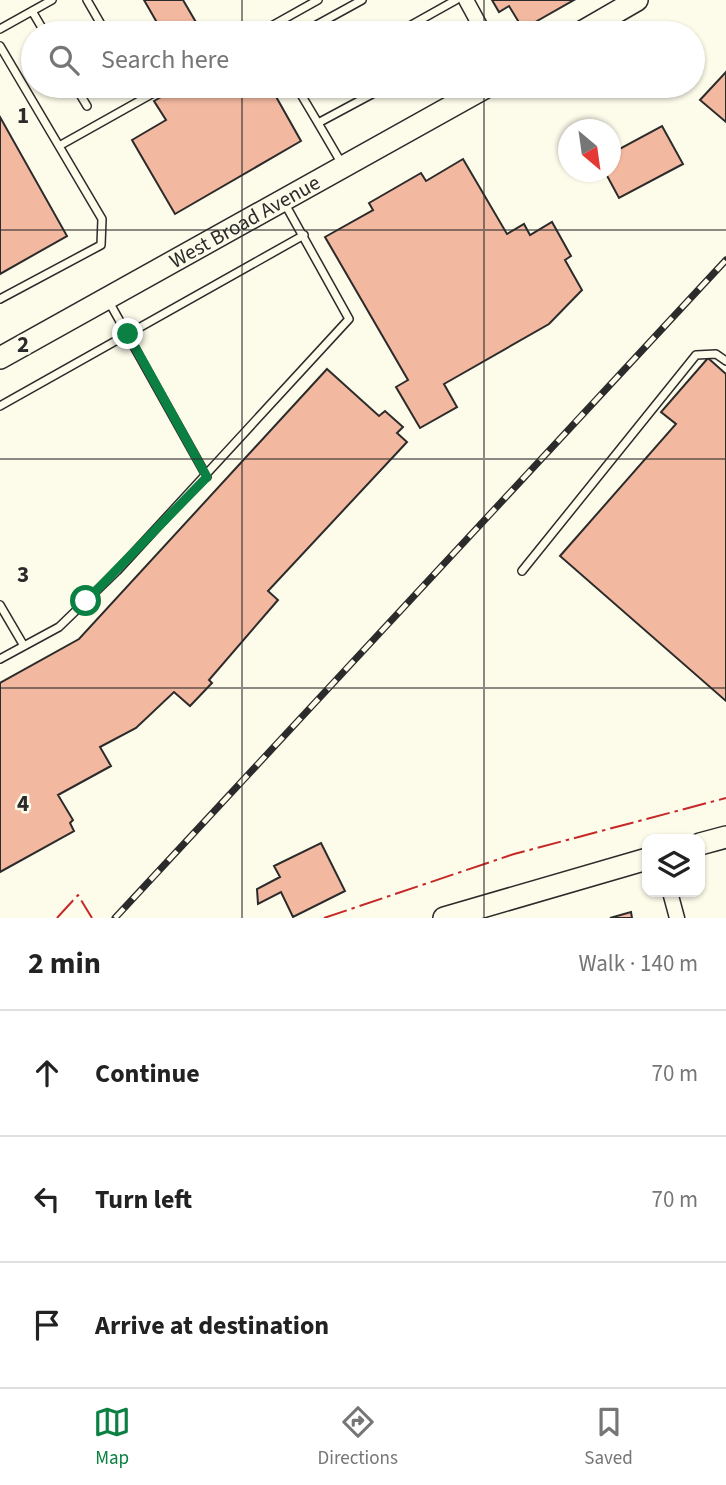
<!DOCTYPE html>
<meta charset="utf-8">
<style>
:root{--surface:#fff;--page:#f6f6f6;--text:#222;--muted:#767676;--line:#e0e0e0;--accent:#0b8043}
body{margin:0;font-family:"Source Sans 3",sans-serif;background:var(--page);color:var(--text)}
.controls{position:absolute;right:21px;bottom:21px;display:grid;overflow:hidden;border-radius:14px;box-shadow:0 2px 5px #0004}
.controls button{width:63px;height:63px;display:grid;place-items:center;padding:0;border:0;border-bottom:2px solid var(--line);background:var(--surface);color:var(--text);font:35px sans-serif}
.compass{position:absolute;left:558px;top:119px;width:63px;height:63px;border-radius:50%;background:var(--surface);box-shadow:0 2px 5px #0004;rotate:151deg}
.stop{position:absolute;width:21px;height:21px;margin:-16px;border:5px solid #0b8043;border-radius:50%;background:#fff}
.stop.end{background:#0b8043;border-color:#fff;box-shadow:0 2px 7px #0008}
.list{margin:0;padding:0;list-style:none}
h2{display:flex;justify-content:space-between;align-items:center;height:91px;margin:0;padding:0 28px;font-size:30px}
h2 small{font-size:23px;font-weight:400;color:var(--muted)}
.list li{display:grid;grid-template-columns:46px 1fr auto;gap:21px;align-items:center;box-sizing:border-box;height:126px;padding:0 28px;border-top:2px solid var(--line)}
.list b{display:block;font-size:26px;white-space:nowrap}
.list em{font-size:23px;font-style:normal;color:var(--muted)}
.icon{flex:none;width:38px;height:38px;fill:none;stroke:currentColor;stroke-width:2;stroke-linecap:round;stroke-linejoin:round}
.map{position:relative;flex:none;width:726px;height:918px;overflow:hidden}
.search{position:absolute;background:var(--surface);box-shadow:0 2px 5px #0004;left:21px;right:21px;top:21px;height:77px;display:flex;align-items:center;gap:18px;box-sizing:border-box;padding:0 24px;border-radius:38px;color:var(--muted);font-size:26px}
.sheet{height:469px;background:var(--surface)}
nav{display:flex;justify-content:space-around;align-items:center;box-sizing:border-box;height:98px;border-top:2px solid var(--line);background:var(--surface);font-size:19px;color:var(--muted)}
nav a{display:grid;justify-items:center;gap:4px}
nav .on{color:var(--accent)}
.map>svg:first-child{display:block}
.building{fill:#f2b8a0;stroke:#2b2b2b;stroke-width:2}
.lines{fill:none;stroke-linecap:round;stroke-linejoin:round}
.lane-casing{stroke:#2b2b2b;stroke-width:10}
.street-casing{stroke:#2b2b2b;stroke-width:17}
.secondary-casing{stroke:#2b2b2b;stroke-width:24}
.lane{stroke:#fdfbea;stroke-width:7}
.street{stroke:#fdfbea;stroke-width:14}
.secondary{stroke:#fdfbea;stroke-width:21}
.rail-casing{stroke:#2b2b2b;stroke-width:7}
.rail{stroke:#fdfbea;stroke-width:4.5;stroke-dasharray:13;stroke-linecap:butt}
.power{stroke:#c62828;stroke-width:2;stroke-dasharray:24 5 3.5 5;stroke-linecap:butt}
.route{stroke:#0b8043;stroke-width:9}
.grid{fill:none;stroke:#2b2b2b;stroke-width:2;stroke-opacity:0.55}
.labels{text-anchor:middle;stroke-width:5;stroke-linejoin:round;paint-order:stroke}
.street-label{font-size:21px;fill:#2b2b2b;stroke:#fdfbea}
.grid-label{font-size:23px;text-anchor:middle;font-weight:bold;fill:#2b2b2b;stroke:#fdfbea;stroke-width:5;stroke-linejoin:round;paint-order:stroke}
</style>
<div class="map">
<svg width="726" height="918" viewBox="0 0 726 918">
<rect width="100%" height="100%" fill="#fdfbea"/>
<path class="building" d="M144,0H183L197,24L181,33H163Z
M492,0H574L523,29L509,6L499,12Z
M726,72V122L700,100Z
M181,86H270L301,141L175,214L132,140L166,120L154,101Z
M0,117L67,236L0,274Z
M662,126L683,164L619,198L605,172H610V154Z
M463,159L507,234L524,224L530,235L552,222L571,256L565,260L582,290L549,324L444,384L457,407L420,428L396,387L408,380L325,237L373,210L369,203L421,173L426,181Z
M708,358L726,374V701L560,556L676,424L661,412Z
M327,369L379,416L385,411L403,427L397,433L407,442L268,591L278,600L209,680L212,683L190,706L174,692L136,728L100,747L111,766L58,795L73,820L70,823L74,831L0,872V683L79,639Z
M321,843L345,891L293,917L281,892L258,904L257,889L280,877L274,866Z
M631,912L632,918H610Z"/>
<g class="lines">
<defs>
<path id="lane" d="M87,0L106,33
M32,11L45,33
M0,29L52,0
M259,33L318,0
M302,33L362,0
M397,33L456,0
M0,46L102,219L101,245L0,299
M75,86L87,106
M296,86L318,123
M59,146L166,86
M342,164L318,123L387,86
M108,300L207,477
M0,406L304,235
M522,571L696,355L716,354L726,361
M0,605L24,646
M0,659L59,627L117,571L349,319L285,204"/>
<path id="street" d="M466,0L484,33
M670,892L677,918"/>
<g id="secondary">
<path d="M580,33L637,0"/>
<path id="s1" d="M0,358L488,86"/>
<path d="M700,844L726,837"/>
<path d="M444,918L647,859"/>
</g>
</defs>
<use href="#lane" class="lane-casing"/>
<use href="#street" class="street-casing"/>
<use href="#secondary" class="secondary-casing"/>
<use href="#lane" class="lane"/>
<use href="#street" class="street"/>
<use href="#secondary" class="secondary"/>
<defs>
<path id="rail" d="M115,918L726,260"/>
</defs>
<use href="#rail" class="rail-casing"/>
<use href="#rail" class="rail"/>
<path class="power" d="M57,918L78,895L92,918
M324,918L514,854L726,798"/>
</g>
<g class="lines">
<path class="route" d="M86,601L207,477L128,334"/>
</g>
<path class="grid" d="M242,0V33M484,0V33M242,86V918M484,86V918M0,230H726M0,459H726M0,688H726"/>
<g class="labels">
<g class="street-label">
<text dy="7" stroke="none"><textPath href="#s1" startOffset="280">West Broad Avenue</textPath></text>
</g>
</g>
<g class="grid-label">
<text x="23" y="123">1</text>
<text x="23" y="352">2</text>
<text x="23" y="582">3</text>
<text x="23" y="811">4</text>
</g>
</svg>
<div class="controls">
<button><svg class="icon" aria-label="layers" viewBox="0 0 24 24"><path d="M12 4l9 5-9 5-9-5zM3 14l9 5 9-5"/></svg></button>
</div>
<svg class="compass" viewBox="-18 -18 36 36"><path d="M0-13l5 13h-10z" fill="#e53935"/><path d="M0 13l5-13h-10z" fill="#767676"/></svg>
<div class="stop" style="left:86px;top:601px"></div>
<div class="stop end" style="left:128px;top:334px"></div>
<div class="search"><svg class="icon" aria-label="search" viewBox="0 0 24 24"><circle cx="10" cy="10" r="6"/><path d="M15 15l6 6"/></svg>Search here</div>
</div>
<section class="sheet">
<h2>2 min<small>Walk · 140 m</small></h2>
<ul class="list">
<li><svg class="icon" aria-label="ahead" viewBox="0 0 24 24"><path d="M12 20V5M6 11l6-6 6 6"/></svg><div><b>Continue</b></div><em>70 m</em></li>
<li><svg class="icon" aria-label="left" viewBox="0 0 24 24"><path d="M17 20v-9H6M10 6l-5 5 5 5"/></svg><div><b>Turn left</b></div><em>70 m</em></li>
<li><svg class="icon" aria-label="arrive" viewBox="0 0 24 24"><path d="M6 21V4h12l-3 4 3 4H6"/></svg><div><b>Arrive at destination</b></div></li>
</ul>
</section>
<nav>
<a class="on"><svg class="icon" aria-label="map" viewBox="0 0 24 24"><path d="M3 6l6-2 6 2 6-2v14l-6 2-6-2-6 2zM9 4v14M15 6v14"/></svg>Map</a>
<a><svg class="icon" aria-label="directions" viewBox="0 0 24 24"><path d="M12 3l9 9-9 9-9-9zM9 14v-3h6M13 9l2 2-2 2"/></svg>Directions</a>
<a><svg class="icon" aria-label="saved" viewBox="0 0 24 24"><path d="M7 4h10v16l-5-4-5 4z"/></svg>Saved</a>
</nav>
